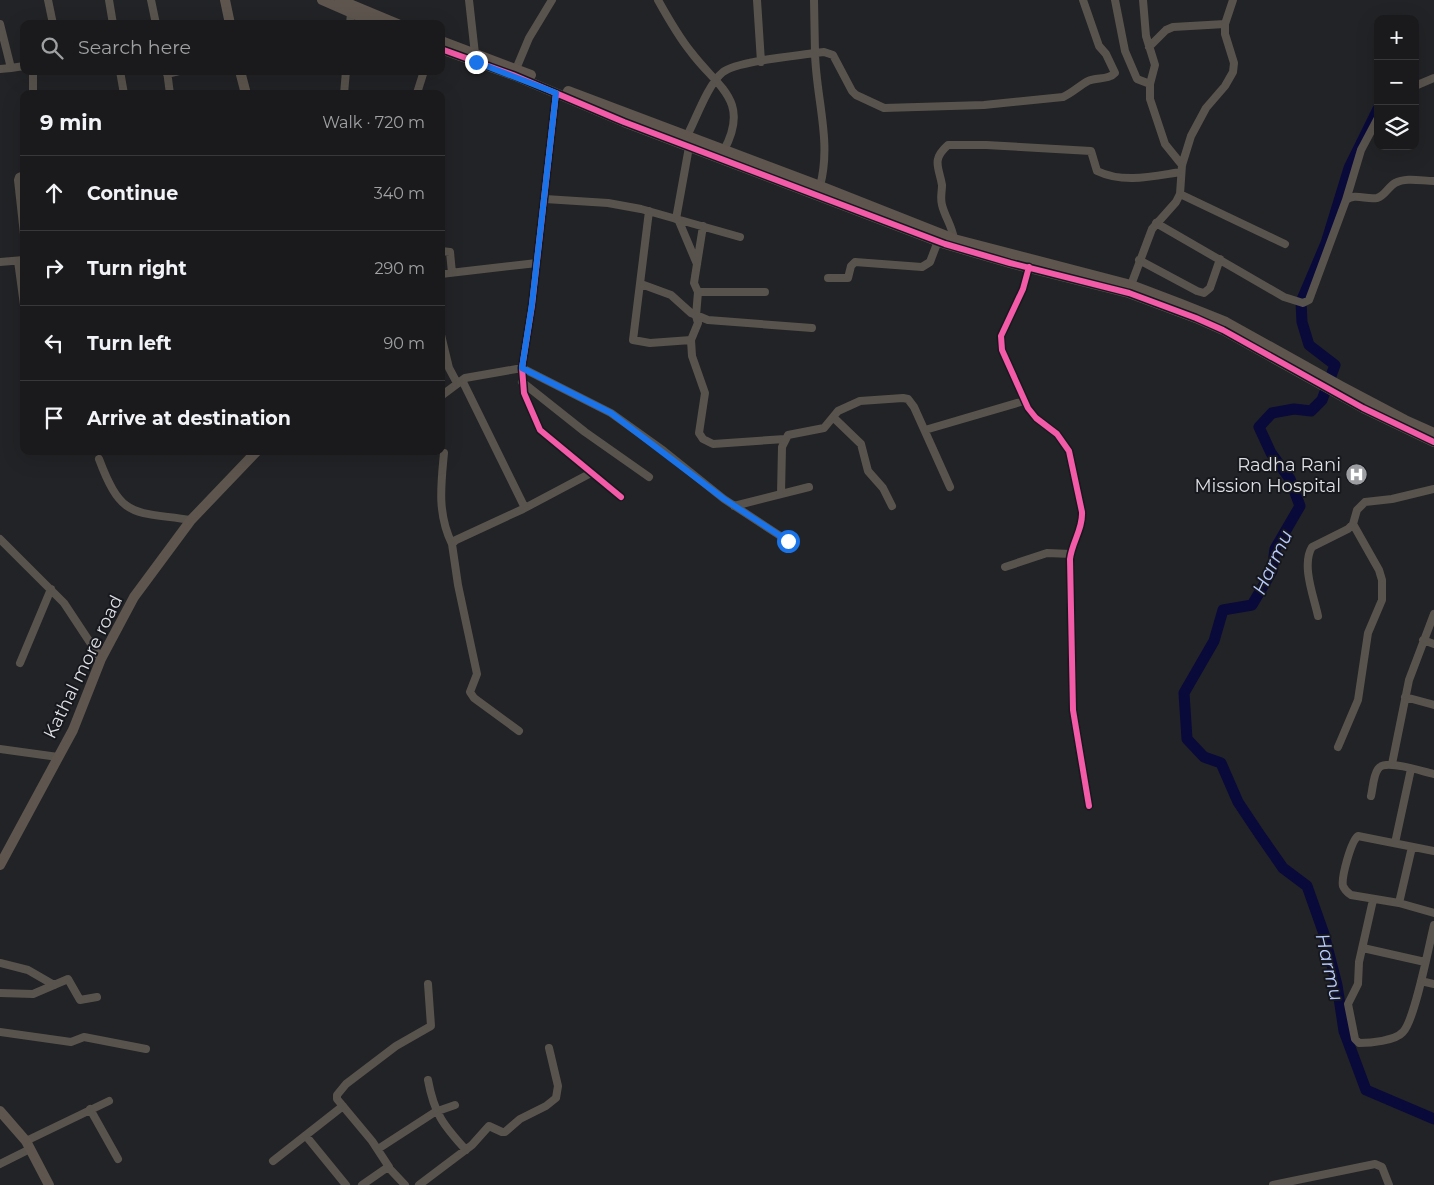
<!DOCTYPE html>
<meta charset="utf-8">
<style>
:root{--surface:#1a1a1c;--page:#272729;--text:#f1f3f6;--muted:#9fa1a3;--line:#38383b}
body{margin:0;font-family:Montserrat,sans-serif;background:var(--page);color:var(--text)}
.controls{position:absolute;right:15px;top:15px;display:grid;overflow:hidden;border-radius:10px;box-shadow:0 5px 20px #0002}
.controls button{width:45px;height:45px;display:grid;place-items:center;padding:0;border:0;border-bottom:1px solid var(--line);background:var(--surface);color:var(--text);font:25px sans-serif}
.stop{position:absolute;width:15px;height:15px;margin:-11px;border:4px solid #1a73e8;border-radius:50%;background:#fff}
.stop.end{background:#1a73e8;border-color:#fff;box-shadow:0 1px 5px #0008}
.list{margin:0;padding:0;list-style:none}
h2{display:flex;justify-content:space-between;align-items:center;height:65px;margin:0;padding:0 20px;font-size:21px}
h2 small{font-size:16px;font-weight:400;color:var(--muted)}
.list li{display:grid;grid-template-columns:32px 1fr auto;gap:15px;align-items:center;box-sizing:border-box;height:75px;padding:0 20px;border-top:1px solid var(--line)}
.list b{display:block;font-size:19px;white-space:nowrap}
.list em{font-size:16px;font-style:normal;color:var(--muted)}
.icon{flex:none;width:28px;height:28px;fill:none;stroke:currentColor;stroke-width:2;stroke-linecap:round;stroke-linejoin:round}
.map{position:relative;flex:none;width:1434px;height:1185px;overflow:hidden}
.search{position:absolute;background:var(--surface);box-shadow:0 5px 20px #0002;left:20px;top:20px;width:425px;height:55px;display:flex;align-items:center;gap:12px;box-sizing:border-box;padding:0 18px;border-radius:10px;color:var(--muted);font-size:19px}
.panel{position:absolute;background:var(--surface);box-shadow:0 5px 20px #0002;left:20px;top:90px;width:425px;height:365px;border-radius:10px}
.map>svg:first-child{display:block}
.lines{fill:none;stroke-linecap:round;stroke-linejoin:round}
.river{stroke:#09093a;stroke-width:11}
.street{stroke:#59534d;stroke-width:8}
.secondary{stroke:#5d554e;stroke-width:10}
.cycleway-casing{stroke:#16181e;stroke-width:9}
.cycleway{stroke:#f35aa7;stroke-width:6}
.route{stroke:#1a73e8;stroke-width:6}
.labels{text-anchor:middle;stroke-width:4;stroke-linejoin:round;paint-order:stroke}
.poi-label{font-size:18px;fill:#dddfe3;stroke:#16181e;text-anchor:end}
.street-label{font-size:18px;fill:#dddfe3;stroke:#16181e}
.water-label{font-size:19px;font-style:italic;fill:#b8caff;stroke:#16181e}
</style>
<div class="map">
<svg width="1434" height="1185" viewBox="0 0 1434 1185">
<rect width="100%" height="100%" fill="#222326"/>
<g class="lines">
<path class="river" d="M1378,109L1349,168L1326,243L1301,302L1302,322L1309,345L1335,365L1322,400L1311,411L1294,409L1272,413L1259,427L1271,453L1290,479L1300,506L1275,549L1272,571L1252,605L1223,610L1214,641L1184,693L1187,739L1204,757L1221,763L1238,802L1260,835L1283,868L1307,886L1324,934L1337,985L1344,1031L1366,1090L1434,1119"/>
<path class="street" d="M48,0L53,24
M109,0L113,24
M151,0L156,24
M469,0L475,54
M658,0C668,18 678,36 691,52C717,87 751,100 724,150
M757,0L761,62
M1115,0L1125,51L1137,79L1150,84
M1143,0L1146,36L1155,65L1150,84V99L1165,144L1182,165
M0,24L11,68L0,69
M350,24L351,13
M1149,47L1166,30L1173,27L1225,24
M11,68L24,66
M516,69L529,38L552,0
M120,71L124,94
M167,71L170,94
M167,74L179,71
M1415,86L1434,78
M417,93L424,71
M556,93L532,305L522,368L524,393L540,430L621,497
M33,94V71
M344,94L346,71
M687,136C696,119 708,84 723,72C738,61 795,56 815,53L814,0
M24,175L19,177L18,180L24,234
M820,186C832,142 816,98 815,53L824,52L833,55L852,91L856,95L884,108L984,105L1063,97C1072,93 1079,86 1088,81C1096,77 1109,80 1115,73L1106,54L1099,46L1083,0
M1180,194L1285,244
M545,199L608,203L641,209L740,237
M1346,200L1361,150L1378,118
M649,211L633,340L650,343L691,340
M676,219L689,147
M678,219L697,264
M1156,223L1284,297L1303,303L1309,300L1346,200C1355,193 1366,200 1377,198C1385,196 1388,187 1395,183C1406,177 1422,181 1434,181
M703,226L694,283L698,292H765
M954,239C952,226 945,217 942,205C940,198 942,192 942,185C939,167 931,160 948,145H986L1091,151L1097,171C1124,184 1154,176 1181,172
M441,251L450,252L452,273
M1139,260L1197,291L1204,293L1210,288L1220,259
M18,261L24,305
M0,262L24,260
M1029,267L1023,289L1001,336L1002,350L1028,408L1036,418L1057,434L1069,451L1082,512C1083,529 1072,542 1070,559L1073,710L1089,806
M441,274L537,263
M828,278H848L851,266L855,262L922,267L930,262L938,241
M641,284L671,295L691,313L708,320L812,328
M1131,285L1152,229L1176,202L1180,194L1182,165L1191,136L1206,108L1225,86L1233,72L1234,63L1225,34V24L1233,0
M698,292L696,316L698,323L691,340L692,356L705,393L699,433L703,439L713,444L785,439
M441,335L449,368L457,383
M462,380L524,506L523,509L456,540L452,544L458,585L477,674L470,692L474,698L519,731
M522,382L585,432L649,477
M441,396L465,378L522,368L611,413L664,451L724,499L788,541
M833,417L861,444L868,471L883,488L892,506
M925,430L1024,401
M444,453C441,485 437,513 452,544
M99,459C122,520 133,511 191,520
M781,494L782,447L788,435L824,428L838,411L860,401L903,398L908,399L914,407L950,487
M734,506L809,487
M523,509L591,473
M0,539L64,603L101,659
M1005,567L1047,553L1071,554
M1318,616C1314,597 1301,565 1312,547L1348,529L1353,524L1357,510L1365,502L1392,499L1434,489
M1423,640L1434,644
M20,663L51,589
M1405,697L1434,705
M1338,747L1358,700L1368,633L1382,600V580L1379,570L1353,524
M0,749L58,757
M1392,764L1409,680L1434,614
M1371,796C1373,788 1373,776 1378,769C1385,758 1423,772 1434,774
M1395,843L1411,769
M1434,851L1358,836C1351,841 1341,878 1343,886C1345,891 1348,893 1351,895L1399,903L1434,913
M1373,900L1359,962L1358,984L1348,1004L1355,1039L1359,1043C1370,1043 1395,1041 1403,1032C1415,1020 1429,945 1434,925
M1399,903L1412,847
M1363,948L1425,962
M0,963L28,970L54,985
M1421,981L1434,984
M0,993L33,994L68,979L80,1000L97,997
M0,1032L71,1042L84,1037L146,1049
M428,1080C434,1113 443,1125 466,1150
M90,1109L118,1159
M306,1136L346,1185
M26,1141L109,1101
M378,1149L435,1112L455,1105
M273,1161L343,1106
M0,1164L30,1149
M389,1167L372,1141L337,1099V1095L346,1084L396,1046L431,1026L428,984
M362,1185L388,1167L405,1185
M419,1185L472,1145L489,1126L502,1132H505L520,1119L546,1106L556,1098L558,1086L549,1048
M1273,1185L1375,1164L1382,1167L1389,1185"/>
<path class="secondary" d="M225,0L230,24
M322,0L377,24
M340,0L398,24
M441,41L531,75
M441,49L513,75L624,122L945,244L1010,263L1129,293L1196,318L1223,330L1363,408L1434,442
M240,71L246,94
M568,91L820,186L954,239L1131,285L1181,304L1226,322L1341,386L1405,420L1434,433
M0,865L73,730L101,659L134,597L191,520L257,451
M0,1111L26,1141L49,1185"/>
<defs>
<path id="cycleway" d="M441,49L513,75L624,122L945,244L1010,263L1129,293L1196,318L1223,330L1363,408L1434,442
M556,93L532,305L522,368L524,393L540,430L621,497
M1029,267L1023,289L1001,336L1002,350L1028,408L1036,418L1057,434L1069,451L1082,512C1083,529 1072,542 1070,559L1073,710L1089,806"/>
</defs>
<use href="#cycleway" class="cycleway-casing"/>
<use href="#cycleway" class="cycleway"/>
</g>
<g class="lines">
<path class="route" d="M476,62L556,93L532,304L522,368L611,413L724,499L788,541"/>
</g>
<defs>
<symbol id="hospital-disc" viewBox="-11 -11 22 22"><circle r="9.5" fill="#9c9da1" stroke="#16181e"/><path d="M-5-5h3v3.5h4V-5h3V5h-3V1.5h-4V5h-3Z" fill="#fff"/></symbol>
</defs>
<g fill-rule="evenodd">
<use href="#hospital-disc" x="1344" y="462" width="25" height="25"/>
</g>
<g class="labels">
<g class="poi-label">
<text x="1341" y="471">Radha Rani<tspan x="1341" dy="21">Mission Hospital</tspan></text>
</g>
<g class="street-label">
<text transform="translate(83 667) rotate(-64)" y="6">Kathal more road</text>
</g>
<g class="water-label">
<text transform="translate(1272 562) rotate(-65)" y="7">Harmu</text>
<text transform="translate(1330 967) rotate(77)" y="7">Harmu</text>
</g>
</g>
</svg>
<div class="controls">
<button>+</button>
<button>−</button>
<button><svg class="icon" aria-label="layers" viewBox="0 0 24 24"><path d="M12 4l9 5-9 5-9-5zM3 14l9 5 9-5"/></svg></button>
</div>
<div class="stop" style="left:788px;top:541px"></div>
<div class="stop end" style="left:476px;top:62px"></div>
<div class="search"><svg class="icon" aria-label="search" viewBox="0 0 24 24"><circle cx="10" cy="10" r="6"/><path d="M15 15l6 6"/></svg>Search here</div>
<section class="panel">
<h2>9 min<small>Walk · 720 m</small></h2>
<ul class="list">
<li><svg class="icon" aria-label="ahead" viewBox="0 0 24 24"><path d="M12 20V5M6 11l6-6 6 6"/></svg><div><b>Continue</b></div><em>340 m</em></li>
<li><svg class="icon" aria-label="right" viewBox="0 0 24 24"><path d="M7 20v-9h11M14 6l5 5-5 5"/></svg><div><b>Turn right</b></div><em>290 m</em></li>
<li><svg class="icon" aria-label="left" viewBox="0 0 24 24"><path d="M17 20v-9H6M10 6l-5 5 5 5"/></svg><div><b>Turn left</b></div><em>90 m</em></li>
<li><svg class="icon" aria-label="arrive" viewBox="0 0 24 24"><path d="M6 21V4h12l-3 4 3 4H6"/></svg><div><b>Arrive at destination</b></div></li>
</ul>
</section>
</div>
